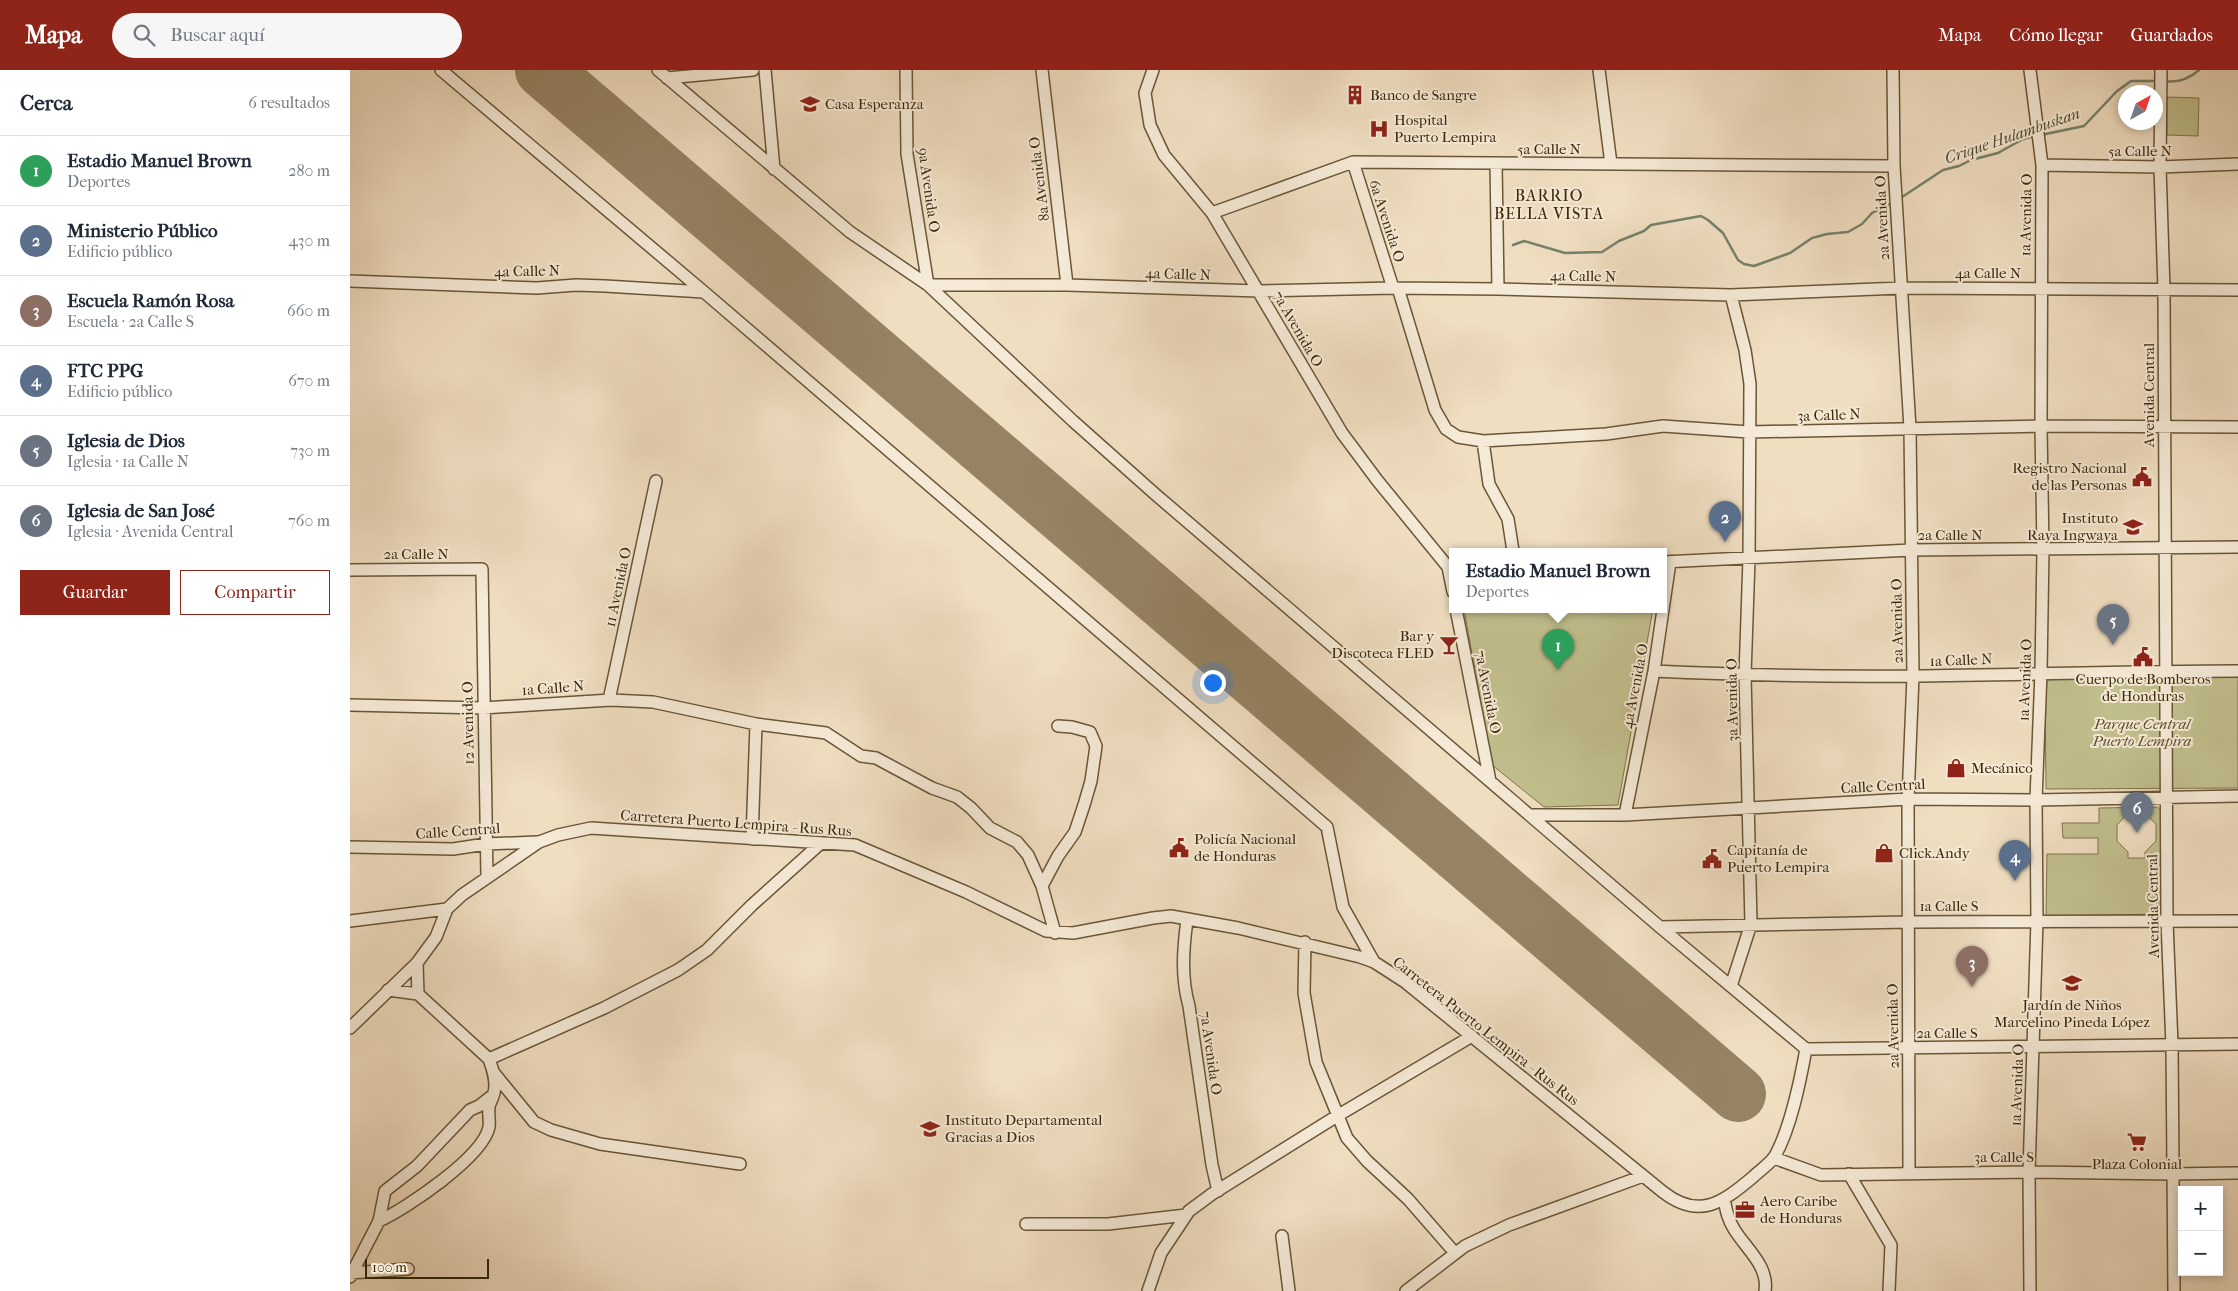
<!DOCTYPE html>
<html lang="es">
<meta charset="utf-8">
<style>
:root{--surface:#fff;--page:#f6f6f7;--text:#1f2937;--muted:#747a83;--line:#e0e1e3;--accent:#8f2418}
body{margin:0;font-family:"IM FELL French Canon",serif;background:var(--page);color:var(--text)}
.controls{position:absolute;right:15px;bottom:15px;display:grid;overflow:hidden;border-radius:0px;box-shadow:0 2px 8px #0003}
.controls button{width:45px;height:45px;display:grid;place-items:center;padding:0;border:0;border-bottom:1px solid var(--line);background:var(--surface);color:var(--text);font:25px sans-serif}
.compass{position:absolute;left:1768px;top:15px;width:45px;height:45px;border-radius:50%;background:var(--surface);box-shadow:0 2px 8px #0003;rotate:40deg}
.scale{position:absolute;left:15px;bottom:12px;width:124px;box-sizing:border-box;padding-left:5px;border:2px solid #3d2808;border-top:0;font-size:14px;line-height:18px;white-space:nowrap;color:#3d2808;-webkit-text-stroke:4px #f5ead7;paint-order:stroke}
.you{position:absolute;left:862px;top:612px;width:18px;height:18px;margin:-12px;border:4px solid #fff;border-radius:50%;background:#1a73e8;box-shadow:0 0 0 8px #1a73e833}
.badge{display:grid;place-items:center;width:32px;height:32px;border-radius:50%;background:var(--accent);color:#fff;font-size:16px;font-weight:700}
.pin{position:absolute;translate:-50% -41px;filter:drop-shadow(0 1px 2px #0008)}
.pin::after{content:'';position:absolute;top:26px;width:18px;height:15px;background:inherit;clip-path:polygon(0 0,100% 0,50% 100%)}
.popup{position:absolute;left:1099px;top:478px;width:218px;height:65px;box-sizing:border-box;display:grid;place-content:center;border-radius:0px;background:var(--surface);filter:drop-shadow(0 1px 4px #0005);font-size:16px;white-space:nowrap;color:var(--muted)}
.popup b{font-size:19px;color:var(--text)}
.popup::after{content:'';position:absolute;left:50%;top:100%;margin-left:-10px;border:10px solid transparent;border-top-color:var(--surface)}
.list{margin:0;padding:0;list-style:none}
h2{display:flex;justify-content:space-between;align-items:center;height:65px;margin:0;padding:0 20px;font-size:21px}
h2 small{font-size:16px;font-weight:400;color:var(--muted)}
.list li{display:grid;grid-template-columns:32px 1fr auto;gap:15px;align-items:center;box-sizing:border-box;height:70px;padding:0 20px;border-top:1px solid var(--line)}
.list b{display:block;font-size:19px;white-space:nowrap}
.list p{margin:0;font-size:16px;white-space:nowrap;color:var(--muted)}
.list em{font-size:16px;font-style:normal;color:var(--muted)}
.actions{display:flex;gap:10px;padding:15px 20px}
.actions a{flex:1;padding:11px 0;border:1px solid var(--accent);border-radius:0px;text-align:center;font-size:18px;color:var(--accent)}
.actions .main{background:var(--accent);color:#fff}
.icon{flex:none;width:28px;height:28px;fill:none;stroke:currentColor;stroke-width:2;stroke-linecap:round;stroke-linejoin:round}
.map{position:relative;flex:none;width:1888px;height:1221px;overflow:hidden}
header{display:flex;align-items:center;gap:30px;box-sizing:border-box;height:70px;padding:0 25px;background:var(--accent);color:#fff}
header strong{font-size:24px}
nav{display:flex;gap:28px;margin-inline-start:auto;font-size:18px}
.search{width:350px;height:45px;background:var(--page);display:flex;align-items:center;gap:12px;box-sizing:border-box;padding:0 18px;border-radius:28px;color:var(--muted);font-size:19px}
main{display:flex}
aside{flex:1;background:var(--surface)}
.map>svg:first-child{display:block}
.green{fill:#c1bf8d;stroke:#7f744a;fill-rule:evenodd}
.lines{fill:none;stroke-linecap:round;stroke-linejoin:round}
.stream{stroke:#75816c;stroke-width:2.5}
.runway{stroke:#968364;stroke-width:56}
.minor-casing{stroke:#6a5636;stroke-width:14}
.minor{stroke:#f5ead7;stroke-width:11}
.labels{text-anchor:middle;stroke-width:4;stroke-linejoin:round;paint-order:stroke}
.poi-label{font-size:15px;fill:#3d2808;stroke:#f5ead7;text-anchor:start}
.street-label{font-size:15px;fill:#3d2808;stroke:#f5ead7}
.park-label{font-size:15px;font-style:italic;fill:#5e4e29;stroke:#f5ead7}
.water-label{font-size:16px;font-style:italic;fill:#544d32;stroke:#f5ead7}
.neighbourhood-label{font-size:16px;letter-spacing:1px;fill:#3d2808;stroke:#f5ead7}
</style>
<header>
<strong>Mapa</strong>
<div class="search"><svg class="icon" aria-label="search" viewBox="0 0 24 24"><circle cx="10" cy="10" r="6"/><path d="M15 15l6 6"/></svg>Buscar aquí</div>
<nav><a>Mapa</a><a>Cómo llegar</a><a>Guardados</a></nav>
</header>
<main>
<aside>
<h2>Cerca<small>6 resultados</small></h2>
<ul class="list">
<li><span class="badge" style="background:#2e9e5b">1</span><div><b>Estadio Manuel Brown</b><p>Deportes</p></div><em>280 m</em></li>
<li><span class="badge" style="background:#5c6f8a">2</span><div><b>Ministerio Público</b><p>Edificio público</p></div><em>430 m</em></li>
<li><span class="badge" style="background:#8d6e63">3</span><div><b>Escuela Ramón Rosa</b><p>Escuela · 2a Calle S</p></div><em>660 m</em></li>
<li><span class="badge" style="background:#5c6f8a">4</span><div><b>FTC PPG</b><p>Edificio público</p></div><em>670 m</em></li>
<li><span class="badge" style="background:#6b7280">5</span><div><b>Iglesia de Dios</b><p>Iglesia · 1a Calle N</p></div><em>730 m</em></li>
<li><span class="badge" style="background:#6b7280">6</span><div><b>Iglesia de San José</b><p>Iglesia · Avenida Central</p></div><em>760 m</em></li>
</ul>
<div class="actions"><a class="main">Guardar</a><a>Compartir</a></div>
</aside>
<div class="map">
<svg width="1888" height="1221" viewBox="0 0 1888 1221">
<rect width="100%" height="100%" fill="#f0dec1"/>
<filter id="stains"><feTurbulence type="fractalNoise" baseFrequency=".004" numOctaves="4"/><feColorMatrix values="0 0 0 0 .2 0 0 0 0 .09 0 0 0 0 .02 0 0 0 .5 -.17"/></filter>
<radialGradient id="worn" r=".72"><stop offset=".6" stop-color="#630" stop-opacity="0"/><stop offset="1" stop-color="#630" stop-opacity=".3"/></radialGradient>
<path class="green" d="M1817,27L1849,28L1848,66L1817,65Z
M1114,539H1303L1268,735L1194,737L1142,695Z
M1888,606V718L1696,719L1695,608Z
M1807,737L1811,740L1812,844L1696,846L1697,784H1748V768H1713L1712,753H1749V738ZM1778,743H1794L1806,754V771L1795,782V788H1778V782L1767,771V755Z"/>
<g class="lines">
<path class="stream" d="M1814,11C1827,13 1839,9 1849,0
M1691,65L1734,56L1767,21L1781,11H1809
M1549,129L1593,100L1609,96L1621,90L1648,83L1673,69L1685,66
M1163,175L1174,171L1215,183L1252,182L1269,171L1294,161L1301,155L1351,146L1358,150L1373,163L1388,190L1394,194L1404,196L1440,183L1462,168L1477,164L1498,162L1512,154L1522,143L1542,133"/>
<path class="runway" d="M193,0L1388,1024"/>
<defs>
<path id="minor" d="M91,0L354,222L977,757L993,837L1024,892
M308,0L500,162L578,215L723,351L805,424L1310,857L1456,979
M415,0L424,99
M556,0L557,84L578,215H717L909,221L1043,218L1148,219L1381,225L1551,218L1888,220
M692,0L717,215
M803,0L795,23L800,55L814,85L862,143L992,363L1027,410L1098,497L1103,522
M1249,0L1261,94
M1543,0L1544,96L1560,358L1563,606L1558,729L1559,1103
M1811,0L1810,97L1814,220L1817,852L1822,975L1824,1221
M317,8L403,0
M1003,92L1043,218
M1146,93L1148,219
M1692,95L1810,97L1888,94
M862,143L1003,92L1544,96
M0,211L187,218L226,215L255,216L354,222
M1048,218L1085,340L1096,359L1108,367L1133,371L1256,364L1313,356L1399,362L1691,356L1888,357
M1381,225L1395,280L1400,314L1399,489L1395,605L1401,854L1381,916
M1133,371L1139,414L1158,449L1163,481
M1313,492L1561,480L1888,477
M0,500L132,499L137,807
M1106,539L1140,711
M1304,601C1390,605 1476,607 1562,606C1671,605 1779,601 1888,601
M259,630L306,411
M0,635L133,638L261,630L303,632L406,654L476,663L511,686L526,688L582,718L607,727L621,738L640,758L667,772L678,785L692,816
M1180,745H1275L1558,729L1686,730L1888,726
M1275,745L1304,601L1320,492
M402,769L406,654
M0,777L103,779L136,774L187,772
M837,850C833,880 831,907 839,936L862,1095L868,1121
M0,851L97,839L112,825L189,772L208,765L241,758L505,775L616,822L696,861L723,863L803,848L821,846L888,858L1010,887L1024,892L1055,912L1313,1122C1349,1150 1372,1133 1403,1107C1410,1100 1420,1094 1425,1086C1441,1057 1450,1012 1456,979
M1310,857L1557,852L1888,851
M705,863L692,816L708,786L725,762L734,735L741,711L746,676L740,662L722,657L708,656
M955,872L954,923L966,992L997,1068L1017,1091L1058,1129L1105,1183
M67,893L68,924L139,989
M38,920L68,924
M0,958L67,893L86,867L97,839
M1456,979L1888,974
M144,1003L184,1052L201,1060L250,1074L390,1094
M1424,1088L1471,1105L1679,1102L1822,1104L1888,1103
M1499,1104L1541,1175L1539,1221
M1374,1129C1376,1140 1378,1150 1384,1159C1396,1179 1419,1196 1415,1221
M29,1151C57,1138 133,1087 139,1057C140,1051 138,1044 139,1037C140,1032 143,1028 144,1023C147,1012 143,1000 139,989L254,938L328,900L357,880L402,835L471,773
M676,1154H758L836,1145
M932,1166L939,1221
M0,1203L58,1199
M0,1207L29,1151L35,1121L67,1096L120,1040L129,1036L143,1025
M798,1221L811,1183L839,1141L862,1124L987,1046L1122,966
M1056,1221L1115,1176L1159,1155L1293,1106
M1680,1221L1679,1102L1687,851L1686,730L1691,602L1693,479L1691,356L1692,95L1680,0"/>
</defs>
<use href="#minor" class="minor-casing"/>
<use href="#minor" class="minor"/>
</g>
<defs>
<symbol id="building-bare" viewBox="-9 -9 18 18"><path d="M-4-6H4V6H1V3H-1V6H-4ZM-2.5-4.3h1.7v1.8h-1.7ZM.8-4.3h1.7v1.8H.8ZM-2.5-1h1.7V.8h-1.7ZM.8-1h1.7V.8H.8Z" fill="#8f2418" stroke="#f5ead7" stroke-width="2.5" paint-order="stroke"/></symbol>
<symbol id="school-bare" viewBox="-9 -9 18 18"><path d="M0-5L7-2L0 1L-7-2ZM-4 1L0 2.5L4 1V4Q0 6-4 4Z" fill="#8f2418" stroke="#f5ead7" stroke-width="2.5" paint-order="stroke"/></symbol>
<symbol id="hospital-bare" viewBox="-9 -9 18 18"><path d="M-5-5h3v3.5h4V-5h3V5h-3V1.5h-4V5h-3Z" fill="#8f2418" stroke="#f5ead7" stroke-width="2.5" paint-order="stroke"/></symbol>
<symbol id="civic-bare" viewBox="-9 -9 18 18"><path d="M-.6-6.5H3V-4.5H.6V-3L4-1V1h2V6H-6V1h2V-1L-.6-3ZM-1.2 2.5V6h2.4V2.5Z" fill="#8f2418" stroke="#f5ead7" stroke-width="2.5" paint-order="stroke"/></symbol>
<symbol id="bar-bare" viewBox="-9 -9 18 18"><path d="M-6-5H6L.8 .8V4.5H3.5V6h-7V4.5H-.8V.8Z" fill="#8f2418" stroke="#f5ead7" stroke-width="2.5" paint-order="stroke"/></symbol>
<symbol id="shop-bare" viewBox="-9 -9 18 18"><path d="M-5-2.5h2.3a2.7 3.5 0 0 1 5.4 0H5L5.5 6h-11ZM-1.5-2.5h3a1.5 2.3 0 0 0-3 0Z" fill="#8f2418" stroke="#f5ead7" stroke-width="2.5" paint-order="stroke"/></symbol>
<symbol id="supermarket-bare" viewBox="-9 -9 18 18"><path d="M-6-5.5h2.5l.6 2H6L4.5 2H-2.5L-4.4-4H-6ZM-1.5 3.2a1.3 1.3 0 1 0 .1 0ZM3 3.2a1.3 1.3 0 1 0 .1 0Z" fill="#8f2418" stroke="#f5ead7" stroke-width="2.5" paint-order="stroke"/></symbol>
<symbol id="office-bare" viewBox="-9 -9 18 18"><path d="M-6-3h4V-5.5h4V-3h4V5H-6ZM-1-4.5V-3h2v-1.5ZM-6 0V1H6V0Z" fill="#8f2418" stroke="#f5ead7" stroke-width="2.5" paint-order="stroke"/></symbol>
</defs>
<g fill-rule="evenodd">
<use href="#building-bare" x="991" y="11" width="28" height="28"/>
<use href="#school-bare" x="446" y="20" width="28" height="28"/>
<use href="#hospital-bare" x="1015" y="45" width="28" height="28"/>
<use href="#civic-bare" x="1778" y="393" width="28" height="28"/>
<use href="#school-bare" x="1769" y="443" width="28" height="28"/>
<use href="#bar-bare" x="1085" y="561" width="28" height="28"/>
<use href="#civic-bare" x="1779" y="573" width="28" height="28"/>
<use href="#shop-bare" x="1592" y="684" width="28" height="28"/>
<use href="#civic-bare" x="815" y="764" width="28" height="28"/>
<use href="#shop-bare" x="1520" y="769" width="28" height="28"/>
<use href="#civic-bare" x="1348" y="775" width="28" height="28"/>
<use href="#school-bare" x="1708" y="899" width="28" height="28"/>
<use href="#school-bare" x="566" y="1045" width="28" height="28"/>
<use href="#supermarket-bare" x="1773" y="1058" width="28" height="28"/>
<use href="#office-bare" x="1381" y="1126" width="28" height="28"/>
</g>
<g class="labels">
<g class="poi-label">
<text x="1020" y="30">Banco de Sangre</text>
<text x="475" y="39">Casa Esperanza</text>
<text x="1044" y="55">Hospital<tspan x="1044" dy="17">Puerto Lempira</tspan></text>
<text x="1777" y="403" text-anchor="end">Registro Nacional<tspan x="1777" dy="17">de las Personas</tspan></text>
<text x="1768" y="453" text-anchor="end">Instituto<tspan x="1768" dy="17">Raya Ingwaya</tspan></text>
<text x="1084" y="571" text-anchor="end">Bar y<tspan x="1084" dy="17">Discoteca FLED</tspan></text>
<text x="1793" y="614" text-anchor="middle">Cuerpo de Bomberos<tspan x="1793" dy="17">de Honduras</tspan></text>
<text x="1621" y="703">Mecánico</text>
<text x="844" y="774">Policía Nacional<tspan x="844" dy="17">de Honduras</tspan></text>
<text x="1377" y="785">Capitanía de<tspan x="1377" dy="17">Puerto Lempira</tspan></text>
<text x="1549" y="788">Click.Andy</text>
<text x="1722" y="940" text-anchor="middle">Jardín de Niños<tspan x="1722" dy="17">Marcelino Pineda López</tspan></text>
<text x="595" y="1055">Instituto Departamental<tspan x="595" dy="17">Gracias a Dios</tspan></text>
<text x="1787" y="1099" text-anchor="middle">Plaza Colonial</text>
<text x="1410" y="1136">Aero Caribe<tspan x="1410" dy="17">de Honduras</tspan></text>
</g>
<g class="street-label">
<text x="1199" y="84">5a Calle N</text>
<text x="1790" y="86">5a Calle N</text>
<text transform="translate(689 109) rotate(-97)" y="5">8a Avenida O</text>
<text transform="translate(579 120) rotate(82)" y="5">9a Avenida O</text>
<text transform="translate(1676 145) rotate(-89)" y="5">1a Avenida O</text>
<text transform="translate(1532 148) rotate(-93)" y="5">2a Avenida O</text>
<text transform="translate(1037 151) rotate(72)" y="5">6a Avenida O</text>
<text transform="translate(177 201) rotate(-1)" y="5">4a Calle N</text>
<text x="1638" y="208">4a Calle N</text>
<text transform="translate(828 204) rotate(2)" y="5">4a Calle N</text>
<text transform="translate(1233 206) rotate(1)" y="5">4a Calle N</text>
<text transform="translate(948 259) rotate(60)" y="5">7a Avenida O</text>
<text transform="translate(1799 325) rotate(-90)" y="5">Avenida Central</text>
<text transform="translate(1479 345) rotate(-2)" y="5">3a Calle N</text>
<text x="1600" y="470">2a Calle N</text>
<text x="66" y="489">2a Calle N</text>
<text transform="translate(268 517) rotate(-78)" y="5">11 Avenida O</text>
<text transform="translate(1547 551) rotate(-91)" y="5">2a Avenida O</text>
<text transform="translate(1611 590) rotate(-2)" y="5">1a Calle N</text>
<text transform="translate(1675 610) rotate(-88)" y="5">1a Avenida O</text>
<text transform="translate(1285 616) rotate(-79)" y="5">4a Avenida O</text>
<text transform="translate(203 618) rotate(-4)" y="5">1a Calle N</text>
<text transform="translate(1138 622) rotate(79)" y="5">7a Avenida O</text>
<text transform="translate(1382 630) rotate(-91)" y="5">3a Avenida O</text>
<text transform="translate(118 653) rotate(-91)" y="5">12 Avenida O</text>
<text transform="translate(1533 716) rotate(-3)" y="5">Calle Central</text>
<text transform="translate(386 753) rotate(4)" y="5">Carretera Puerto Lempira - Rus Rus</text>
<text transform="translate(108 761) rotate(-4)" y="5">Calle Central</text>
<text x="1599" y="841">1a Calle S</text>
<text transform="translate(1803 836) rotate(-91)" y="5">Avenida Central</text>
<text transform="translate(1543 956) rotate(-91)" y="5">2a Avenida O</text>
<text transform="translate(1136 961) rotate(38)" y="5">Carretera Puerto Lempira - Rus Rus</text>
<text x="1597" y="968">2a Calle S</text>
<text transform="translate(861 983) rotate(82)" y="5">7a Avenida O</text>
<text transform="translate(1667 1015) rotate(-88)" y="5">1a Avenida O</text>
<text x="1654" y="1092">3a Calle S</text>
</g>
<g class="park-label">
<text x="1792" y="659">Parque Central<tspan x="1792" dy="17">Puerto Lempira</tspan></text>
</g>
<g class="water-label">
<text transform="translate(1662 65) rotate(-19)" y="6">Crique Hulambuskan</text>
</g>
<g class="neighbourhood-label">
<text x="1199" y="131">BARRIO<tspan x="1199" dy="18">BELLA VISTA</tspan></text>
</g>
</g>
<rect width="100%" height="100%" filter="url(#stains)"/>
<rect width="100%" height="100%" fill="url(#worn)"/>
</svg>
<div class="controls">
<button>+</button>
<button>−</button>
</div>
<svg class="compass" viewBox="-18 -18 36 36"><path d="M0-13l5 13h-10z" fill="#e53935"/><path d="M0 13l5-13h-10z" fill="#747a83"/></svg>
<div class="scale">100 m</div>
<div class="you"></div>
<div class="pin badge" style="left:1208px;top:600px;background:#2e9e5b">1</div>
<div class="popup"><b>Estadio Manuel Brown</b>Deportes</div>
<div class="pin badge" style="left:1375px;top:472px;background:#5c6f8a">2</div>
<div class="pin badge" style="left:1622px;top:917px;background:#8d6e63">3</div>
<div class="pin badge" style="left:1665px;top:811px;background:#5c6f8a">4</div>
<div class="pin badge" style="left:1763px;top:575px;background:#6b7280">5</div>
<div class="pin badge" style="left:1787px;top:763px;background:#6b7280">6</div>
</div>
</main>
